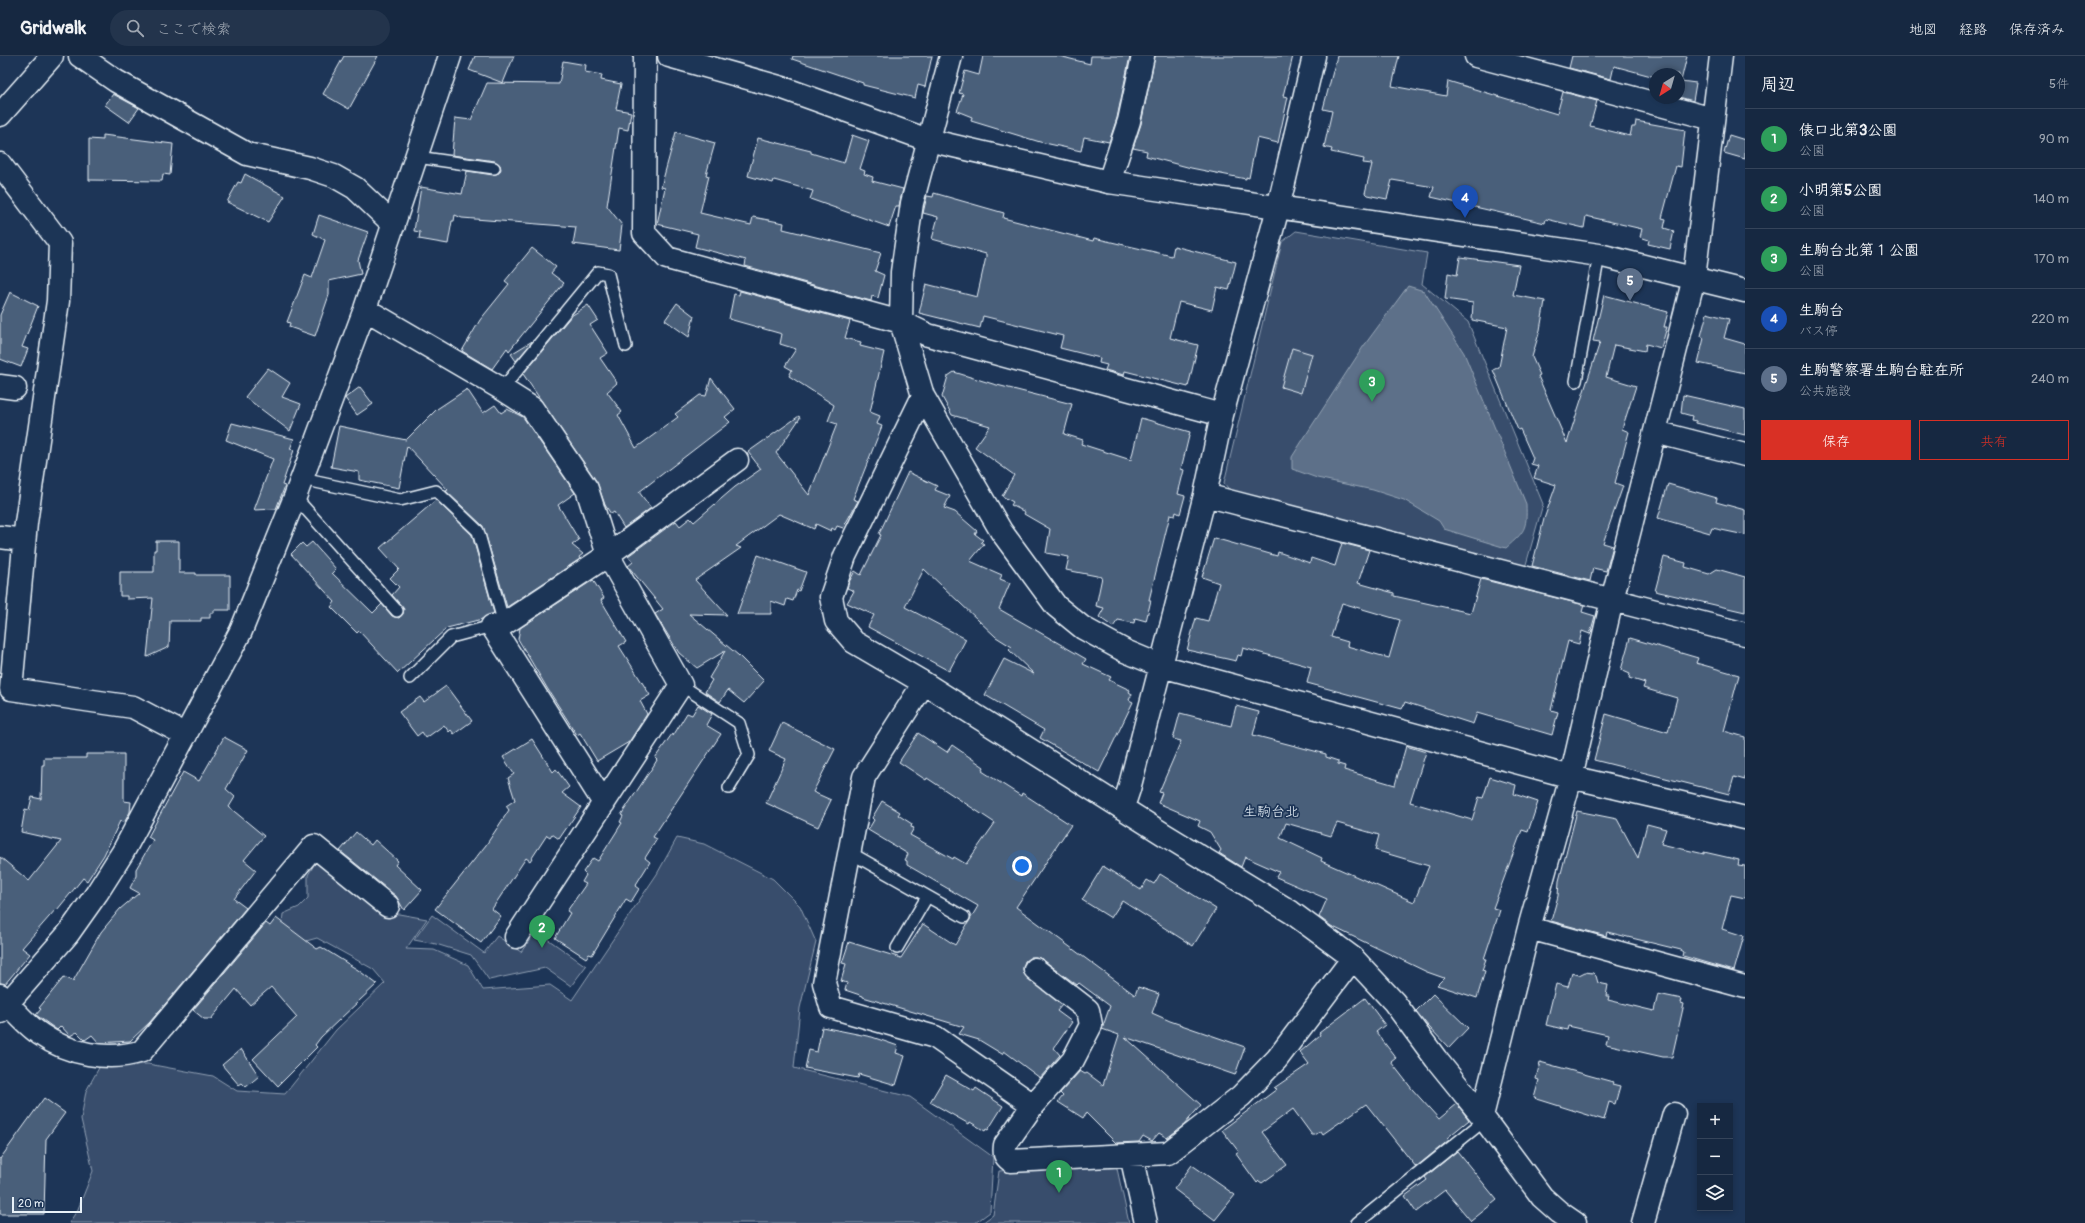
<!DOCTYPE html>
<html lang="ja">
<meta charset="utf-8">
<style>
:root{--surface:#162841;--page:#23344c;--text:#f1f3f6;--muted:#9ea6b1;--line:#35445a;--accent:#d93025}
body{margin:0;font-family:Pangolin,"Klee One",sans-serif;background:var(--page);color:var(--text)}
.controls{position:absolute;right:12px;bottom:12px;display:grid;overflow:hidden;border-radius:0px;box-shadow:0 2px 6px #0003}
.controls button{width:36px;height:36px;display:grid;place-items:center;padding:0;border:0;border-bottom:1px solid var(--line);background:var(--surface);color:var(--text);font:20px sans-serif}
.compass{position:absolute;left:1649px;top:12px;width:36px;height:36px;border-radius:50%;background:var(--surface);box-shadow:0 2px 6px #0003;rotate:217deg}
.scale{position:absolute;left:12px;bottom:10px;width:70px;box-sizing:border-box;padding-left:4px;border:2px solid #e8f1f8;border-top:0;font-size:11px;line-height:14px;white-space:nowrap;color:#e8f1f8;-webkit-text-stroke:3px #1d3557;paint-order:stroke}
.you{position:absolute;left:1022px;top:810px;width:14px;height:14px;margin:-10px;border:3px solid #fff;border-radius:50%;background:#1a73e8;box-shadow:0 0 0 6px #1a73e833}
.badge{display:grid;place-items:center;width:26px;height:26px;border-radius:50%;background:var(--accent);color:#fff;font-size:13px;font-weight:700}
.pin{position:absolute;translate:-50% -33px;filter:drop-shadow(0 1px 2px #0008)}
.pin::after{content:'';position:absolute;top:21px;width:14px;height:12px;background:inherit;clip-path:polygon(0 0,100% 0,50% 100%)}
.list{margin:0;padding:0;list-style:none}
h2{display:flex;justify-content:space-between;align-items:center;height:52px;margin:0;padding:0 16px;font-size:17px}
h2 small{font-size:13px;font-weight:400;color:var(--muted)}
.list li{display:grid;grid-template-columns:26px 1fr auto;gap:12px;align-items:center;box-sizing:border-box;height:60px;padding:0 16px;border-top:1px solid var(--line)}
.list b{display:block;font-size:15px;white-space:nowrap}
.list p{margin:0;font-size:13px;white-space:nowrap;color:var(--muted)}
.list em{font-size:13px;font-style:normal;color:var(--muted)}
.actions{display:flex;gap:8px;padding:12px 16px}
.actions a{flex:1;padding:9px 0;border:1px solid var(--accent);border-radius:0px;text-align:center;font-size:14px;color:var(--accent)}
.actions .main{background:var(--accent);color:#fff}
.icon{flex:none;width:22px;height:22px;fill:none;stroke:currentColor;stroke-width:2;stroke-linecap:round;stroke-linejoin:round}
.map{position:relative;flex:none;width:1745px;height:1167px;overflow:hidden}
header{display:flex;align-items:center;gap:24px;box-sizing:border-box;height:56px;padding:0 20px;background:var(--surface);border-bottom:1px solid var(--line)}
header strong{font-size:19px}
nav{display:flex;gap:22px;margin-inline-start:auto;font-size:14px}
.search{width:280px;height:36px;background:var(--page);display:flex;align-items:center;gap:10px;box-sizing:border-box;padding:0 14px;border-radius:22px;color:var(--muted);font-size:15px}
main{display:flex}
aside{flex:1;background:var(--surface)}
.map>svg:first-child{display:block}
.green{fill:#374d6c;stroke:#909fb2}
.water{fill:#5d7089;stroke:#95a4b5}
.building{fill:#495e7a;stroke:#e8f1f8;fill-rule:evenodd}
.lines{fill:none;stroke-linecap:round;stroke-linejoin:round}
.service-casing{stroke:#e8f1f8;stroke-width:14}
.minor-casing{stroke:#e8f1f8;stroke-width:25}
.tertiary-casing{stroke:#e8f1f8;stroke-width:25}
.service{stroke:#1d3557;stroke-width:11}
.minor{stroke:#1d3557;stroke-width:22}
.tertiary{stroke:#1d3557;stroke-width:22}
.labels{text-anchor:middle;stroke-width:3.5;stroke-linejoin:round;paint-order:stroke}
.neighbourhood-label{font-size:14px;fill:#e8f1f8;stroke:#1d3557}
</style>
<header>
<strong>Gridwalk</strong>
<div class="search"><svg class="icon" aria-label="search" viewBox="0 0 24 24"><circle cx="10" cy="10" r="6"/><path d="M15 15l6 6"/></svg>ここで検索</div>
<nav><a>地図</a><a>経路</a><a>保存済み</a></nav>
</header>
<main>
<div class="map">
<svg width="1745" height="1167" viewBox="0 0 1745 1167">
<rect width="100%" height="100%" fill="#1d3557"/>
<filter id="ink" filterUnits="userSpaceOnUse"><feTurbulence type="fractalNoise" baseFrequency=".025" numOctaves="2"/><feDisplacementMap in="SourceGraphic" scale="8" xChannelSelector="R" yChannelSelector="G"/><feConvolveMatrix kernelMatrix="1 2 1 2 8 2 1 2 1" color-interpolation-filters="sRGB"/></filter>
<g filter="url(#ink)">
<path class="green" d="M1296,175L1427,197L1422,228L1468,266L1543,448L1525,512L1231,436L1224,427L1282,186Z
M677,782L704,788L773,823L800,850L816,886L800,952L794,1012L910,1041L993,1101L990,1156L975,1167H69L78,1153L93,1115L81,1063L86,1035L100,1010L148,1008L213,1020L237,1035L285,1038L336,974L385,927L373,913L317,882L299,887L281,878L283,858L299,851L308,842V819L318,802L382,855L427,863L406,893L434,894L468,909L483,934L550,929L572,944L657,818Z
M432,859L484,897L497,880L521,896L536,875L586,910L571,930L545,912L489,924L471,899L436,888L414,884Z
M1116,1108L1129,1167H982L993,1159L999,1115Z"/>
<path class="water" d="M1408,230L1424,235L1464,297L1526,448C1527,474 1525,475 1506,492L1444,473L1439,465L1404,444L1373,434L1317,422L1292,413V401L1311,371L1363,291Z"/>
<path class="building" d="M344,0H378L349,53L323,38Z
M475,0H514L503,27L469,14Z
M793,0H932L925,31L918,29L915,42L863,29V27L792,3Z
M983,0H1059L1090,8L1091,0H1130L1117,62L1109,86L1084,81L1081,95L1040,86L971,65L972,61L957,55L963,38L959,37L965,15L979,19Z
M1155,0H1293L1283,40L1288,41L1278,87L1257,82L1249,122L1246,121V123L1191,112L1146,100L1147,95L1133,92L1141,68Z
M1337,0H1399L1392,30L1446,40L1448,25L1557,58L1563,36L1597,45L1590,70L1630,80L1632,71H1635L1636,65L1685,74L1681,111L1676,110L1662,162L1666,163L1664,172L1674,175L1670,193L1648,188L1649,184L1640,181L1642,173L1586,160L1584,172L1546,163L1545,167L1431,141L1434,131L1392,124L1387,143L1367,139L1365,137L1372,108L1363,107L1364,103L1331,96L1332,93L1324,91L1332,55L1323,53Z
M1572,0H1687L1681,25L1696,27L1693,45L1679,41V18H1655V21L1614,10L1611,23L1569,12Z
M563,5L586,9L585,16L602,19L601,24L621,28L616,53L631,56L628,74L619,72L607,150L622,169L619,194L573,188L576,171L462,162L455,159L454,165H452L448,188L419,183L420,176L414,175L421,131L462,138L467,115L493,119L499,117L501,113L500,109L495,105L452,99L455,62L471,64L487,27L559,28Z
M113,38L139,52L129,66L105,49Z
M676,76L715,87L706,119L709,120L700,157L751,169L753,161L784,167L783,173L881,197L875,215L884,219L878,242L872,240L871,245L745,210L746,204L695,191L698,178L657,168L665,132L661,131Z
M103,79L173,88L170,119L163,118L162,125L89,124V83L103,84Z
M852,79L869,85L860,113L865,115L864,118L873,121L872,125L903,133L899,150H896L889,171L810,143L813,135L774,124L773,127L748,120L758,82L811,95V97L844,107Z
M1729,79L1745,84V103L1724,97Z
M245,118L285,140L268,166L227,146L238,126L241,127Z
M934,137L1004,157L1003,162L1093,185L1094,182L1172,200L1174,190L1236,206L1229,234L1217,231L1212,254L1179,246L1170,282L1198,289L1188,331L1125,315L1124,319L1105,314L1107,309L1099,307L1100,302L1060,292L1063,280L983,260L980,272L919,257L926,228L977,241L986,201V198L932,183L938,161L923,157L927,140L933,141Z
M319,159L368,176L358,204L361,218L329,225V239L315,280L289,271L290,267L287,266L305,219L312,222L325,184L313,178Z
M532,192L556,211L551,217L564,227L509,295L507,292L492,313L462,295L480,264L509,228L505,225Z
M1460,201L1519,209L1513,239L1545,245L1540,274L1532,301L1540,319L1538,320L1567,387L1600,286L1593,285L1604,239L1668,256L1664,271H1667L1661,292L1646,288L1645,295L1614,289L1606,321L1636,330L1622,373L1629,376L1615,427L1623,430L1603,487L1613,490L1606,515L1593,512L1590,525L1532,510L1544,463L1556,429L1534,422L1538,410L1531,408L1533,402L1520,373L1518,374L1493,314L1499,311L1507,271L1472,264L1473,247L1445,243L1448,217L1457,219Z
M740,235L850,265L845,282L861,286L860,290L884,296L870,356L880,360L877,368L882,370L853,443L858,445L843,472L837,470L835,474L832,472L831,475L816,468L814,473L779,458L736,490L741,492L695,524L727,559L689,558L738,599L764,625L744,647L728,634L720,646L705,636L712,624L709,622L725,595L697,612L679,597L655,558L663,553L628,510L633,506L628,500L676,465L680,470L690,462L694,466L735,431L761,413L748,396L799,360L800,362L776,397L809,439L837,368L828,365L834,349L789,320L792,314L785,310L796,293L780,288L782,278L729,263L734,238L739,239Z
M10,236L38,250L22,291L28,293L21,311L0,303V259Z
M677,247L694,260L689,281L665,264Z
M588,249L598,264L590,269L608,297L600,302L617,327L607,336L622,356L618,359L636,392L678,361L675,358L700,339L706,340L711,322L735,353L725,361L730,366L639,436L651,452L624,472L614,456L611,458L605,449L597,426L523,318L571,260Z
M1707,257L1729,263L1724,282L1745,288V317L1698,307L1704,282L1701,280Z
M534,284L516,305L511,298Z
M1292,292L1312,298L1301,337L1281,331Z
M268,312L290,327L282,341L301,348L290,375L245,341Z
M954,316L993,328L1072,348L1064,378L1083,384L1081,388L1131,404L1141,362L1190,376L1181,413L1184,414L1178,438L1185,440L1180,458L1176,456L1175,460L1170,459L1149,544H1151L1146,565L1135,562L1134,567L1118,564L1113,571L1099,561L1104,552L1096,550L1102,521L1066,514L1069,501L1046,497L1050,473L1024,458L1025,456L1011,449L1013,446L1002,440L1014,419L975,391L990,370L952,359L942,341L948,320Z
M360,331L373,348L357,359L345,342Z
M467,333L483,357L495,349L501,357L507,353L523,361L575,437L558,449L579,484L572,489L583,498L579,501L580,503L507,551L483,470L446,435L448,434L407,390L399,432L359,424V416L331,411L339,370L406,384L437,353Z
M1683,339L1745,353V379L1696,367V365L1691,364L1692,360L1681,357Z
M232,367L294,383L290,393L294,394L282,429L285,430L276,453L254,454L273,403L226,384Z
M908,416L937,430L935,434L950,440L944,452L955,456L977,475L975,478L983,484L981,486L984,488L970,505L1002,519L1000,523L1010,527L999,553L1086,603L1083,608L1111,621L1109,624L1130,634L1129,636L1132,638L1129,644L1133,646L1099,716L1040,682L1044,674L985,639L1004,603L1034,618L1009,594L1012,591L996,581L924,513L905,551L966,583L949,615L868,571L874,559L847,547L854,535L847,532L849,526L855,515L861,519L881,479L879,478Z
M1668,428L1717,442L1716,446L1745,454V479L1712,472L1710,477L1658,462Z
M436,444L472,479L494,557L482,563L447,572L398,617L359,575L357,577L331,551L335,546L291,498L302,487L306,491L312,486L336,513L332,517L373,557L382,548L392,560L399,562L403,558L404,553L392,539L399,531L390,522L399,513L380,492Z
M1214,482L1277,500L1278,496L1310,507L1311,502L1335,510L1342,487L1369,494L1358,527L1394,537V540L1471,557L1481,523L1584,549L1582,556L1595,560L1590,578L1582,575L1579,588L1568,585L1551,654L1558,656L1552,679L1477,657L1473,668L1405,646L1402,653L1307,627L1311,611L1243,592L1241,600L1238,599L1236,605L1187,594L1196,562L1208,565L1219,527L1202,521ZM1342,547L1400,564L1389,602L1347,590L1348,586L1331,581Z
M156,485H179V517H196V519H230V554H214V557H210V562H201V565H170L169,591L147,601L153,542L127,543V540H120V516H154V494H156Z
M758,499L806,516L799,535L797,534L793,545L787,543L785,550L771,545V558H737Z
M1664,501L1686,507L1685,511L1709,518L1717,513L1745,521V556L1655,535Z
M593,524L604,542L601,544L626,586L619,590L650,639L640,645L647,658L629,686L597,705L580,677L577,679L547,632L518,583L520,572Z
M1630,582L1698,602L1696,607L1739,619L1724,675L1745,681V724L1734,721L1729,738L1594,704L1606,658L1668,676L1677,642L1643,632L1645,627L1629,622L1630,618L1621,614Z
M446,630L472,665L454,678L451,674L449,676L444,669L426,682L422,676L417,680L399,656L420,641L424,646Z
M698,649L712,658L706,669L721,678L653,781L657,783L645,802L650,806L635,830L639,833L631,846L626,843L592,899L589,898L586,902L555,882L570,857L567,855L586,828L582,826L586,819L583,816L593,802L598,805L622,767L620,766L623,760L621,759L654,709L657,704L655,702L672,678L673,680L687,657L692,659Z
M1236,650L1259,656L1253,679L1326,698V701L1338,705V708L1345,710L1344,714L1395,729L1406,690L1426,696L1410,746L1472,764L1479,741L1483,742L1490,721L1516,729L1514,738L1538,746L1528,776L1522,774L1493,852L1500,854L1484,903H1486L1482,914L1485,915L1477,942L1437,929L1444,922L1427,916L1331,870L1319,861L1327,843L1276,821L1279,816L1245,801L1241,811L1219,797L1221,794L1210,776L1198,770L1200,765L1158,747L1162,737L1159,736L1181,685L1173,683L1180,657L1231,670ZM1286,767L1331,780L1337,767L1379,779L1375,794L1429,810L1414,846L1321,805L1322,802L1280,782Z
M782,667L835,693L813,736L831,744L818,771L766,747L786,703L769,695Z
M918,677L947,696L952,689L984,711L982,715L1021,740L1022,737L1071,769L1016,851L1135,939L1138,931L1159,938L1152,957L1170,965L1245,991L1235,1019L1125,981L1201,1049L1184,1069L1167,1082L1159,1077L1152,1085L1143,1080L1139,1086L1116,1087L1086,1057L1083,1062L1058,1046L1063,1040L1060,1037L1080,1015L1085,1018L1087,1017L1103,1029L1119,979L1102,973L1110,950L1079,927L1077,929L1042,903L1036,901H1031L1025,905L1023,912L1024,918L1062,949L1057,955L1072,966L1054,992L1060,999L1040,1022L1004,995L1002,998L979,984L959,978L964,971L863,941V940L845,934L847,927L841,925L846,908L842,907L849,886L901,902L923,868L955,889L978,850L907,809V805L905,804L908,798L868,774L874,764L872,762L882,745L900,756L898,759L912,768L911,771L914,772L910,779L953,803L954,801L966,808L995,767L927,722L926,724L899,706Z
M224,681L248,694L226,733L235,741L229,751L264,780L244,804L256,814L234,843L246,852L150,966L130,985L99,987L92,979L85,984L77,976L70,980L61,970L57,974L36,959L41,953L39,952L64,921L73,925L101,876L120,853L139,837L130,832L136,820V813L153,784L148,781L183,716L199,725Z
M532,683L553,716L556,713L569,731L562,737L581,751L559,783L552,778L550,781L547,779L530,805L526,802L492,853L501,860L481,887L435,853L486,789L509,754L506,750L515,744L508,722L514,718L503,701Z
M86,698H124V745L131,746L130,756L124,767L120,765L104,799L87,825L83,822L57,854L56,853L22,892L30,898L5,928L0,927V801L29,825L61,785L21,776L25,753L29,754L32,741L41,743L42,709H44V702H86Z
M1577,755L1617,763L1638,802L1647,768L1666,773L1661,788L1704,798V796L1739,804L1738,809L1745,810V842L1731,839L1722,873L1744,880L1734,915L1683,900L1684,896L1681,894L1607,876L1606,880L1551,865L1558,840L1559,825Z
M356,776L371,789L375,784L398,805L395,809L422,834L404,854L396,840L340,795Z
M1103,810L1141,834L1147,824L1154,828L1160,818L1216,853L1193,890L1122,845L1111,862L1082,844Z
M276,862L317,893L321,891L358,914L377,928L321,981L315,989L317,991L278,1030L253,1003L297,961L271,931L250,949L236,933L211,963H204L193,954L266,867L270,870Z
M1585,916L1593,917L1596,920L1598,927L1608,929L1606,940H1609L1608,944L1654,955L1658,938L1682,943L1681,947L1684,948L1672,1001H1663L1606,988L1608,979L1568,970L1567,974L1546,969L1556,928L1568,931L1572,917L1579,919Z
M1433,938L1468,972L1449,992L1428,970L1416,955Z
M1365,942L1385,969L1376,976L1396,1002L1391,1006L1412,1033L1439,1063L1457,1048L1469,1064L1447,1082L1449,1084L1416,1111L1366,1048L1323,1078L1321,1075L1315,1079H1312L1293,1053L1262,1076L1287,1109L1262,1127L1259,1125L1257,1127L1236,1098L1239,1096L1222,1074L1277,1033L1274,1032L1309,1008L1300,996L1320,979L1319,977Z
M822,971L872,981L898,990L896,997L905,1000L896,1029L859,1018L858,1022L805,1012L809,994L817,996Z
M241,993L259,1020L246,1031L242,1027L239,1029L222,1009Z
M1540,1006L1613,1026L1612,1028L1620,1030L1615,1048L1609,1046L1604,1064L1534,1042L1539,1024L1536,1023Z
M946,1019L974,1035L976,1032L1003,1050L988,1074L986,1073L985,1075L970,1066L969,1068L930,1046Z
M44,1042L65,1057L46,1083L44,1158H0V1103Z
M1457,1095L1497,1144L1471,1165L1445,1134L1416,1156L1405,1140L1427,1124L1425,1121Z
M1192,1109L1235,1139L1215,1164L1174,1133Z"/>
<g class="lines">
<defs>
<path id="service" d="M417,101L494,112
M1576,325L1599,199
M502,333L598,216L608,218L626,290
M302,423L400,444L436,435L478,475L504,568
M295,441L397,555
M410,622L451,581L492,570
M681,629L739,667L749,699L729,732
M849,796L964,861
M897,892L927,841
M1357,1167L1485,1064"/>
<path id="minor" d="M80,0L116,25L247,98L310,112L334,120L355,132L394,169
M645,0L644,177L667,202L901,266L928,279L1222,359
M951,0L912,147L902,216L901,266L923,340L1001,475L1056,550L1083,572L1125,595L1161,610L1571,721L1745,762
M1476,0L1713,63
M0,59L52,0
M0,108L60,187L58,245L26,467L11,633L133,651L186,679
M1109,126L1129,65L1143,0
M365,253L502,333L532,352L587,433L608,499L681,629L516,881
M0,330L15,332
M923,340L845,500L831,541L836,565L854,586L924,627L1165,779L1291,856L1353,902L1394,946L1436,1003L1482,1060L1542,1141L1559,1156L1575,1167
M1655,376L1745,399
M1205,439L1745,578
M0,481L24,484
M924,627L864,721L824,927L831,951L935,981L1033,1049
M604,747L492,570L504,568L608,499L737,404
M1123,751L1129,733L1205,439L1222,359L1278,152L1314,0
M1529,872L1745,931
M1035,913L1088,954L1091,969L1073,1004L1033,1049L1005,1089C1004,1097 1004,1100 1011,1105L1168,1097L1241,1040L1277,1003L1353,902
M0,939C12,952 25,968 40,978C68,998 109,1006 142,995L314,790L388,850
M0,956L68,878L97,837L123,796L241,575L295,441L365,253L450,0
M1482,1060L1529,872L1571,721L1612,544L1694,222L1721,0
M1131,1099L1146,1167
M1643,1167L1674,1058"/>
<path id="tertiary" d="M669,0L783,32L928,84L1109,126L1599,199L1745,235"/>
</defs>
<use href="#service" class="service-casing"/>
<use href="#minor" class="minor-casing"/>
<use href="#tertiary" class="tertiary-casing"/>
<use href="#service" class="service"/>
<use href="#minor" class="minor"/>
<use href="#tertiary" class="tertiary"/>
</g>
</g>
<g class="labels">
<g class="neighbourhood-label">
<text x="1271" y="760">生駒台北</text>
</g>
</g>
</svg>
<div class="controls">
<button>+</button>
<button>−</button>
<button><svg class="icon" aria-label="layers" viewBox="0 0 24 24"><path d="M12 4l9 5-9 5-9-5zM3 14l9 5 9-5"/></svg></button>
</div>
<svg class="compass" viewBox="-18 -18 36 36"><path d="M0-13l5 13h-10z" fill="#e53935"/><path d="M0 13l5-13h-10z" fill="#9ea6b1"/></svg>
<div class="scale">20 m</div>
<div class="you"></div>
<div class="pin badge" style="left:1059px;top:1137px;background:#2e9e5b">1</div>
<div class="pin badge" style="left:542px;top:892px;background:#2e9e5b">2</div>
<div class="pin badge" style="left:1372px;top:346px;background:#2e9e5b">3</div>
<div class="pin badge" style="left:1465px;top:162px;background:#1a4fb4">4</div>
<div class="pin badge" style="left:1630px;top:245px;background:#5c6f8a">5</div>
</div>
<aside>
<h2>周辺<small>5件</small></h2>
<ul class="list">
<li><span class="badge" style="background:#2e9e5b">1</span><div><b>俵口北第3公園</b><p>公園</p></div><em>90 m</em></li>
<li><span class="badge" style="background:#2e9e5b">2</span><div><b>小明第5公園</b><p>公園</p></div><em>140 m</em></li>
<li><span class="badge" style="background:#2e9e5b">3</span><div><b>生駒台北第１公園</b><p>公園</p></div><em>170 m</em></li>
<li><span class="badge" style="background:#1a4fb4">4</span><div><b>生駒台</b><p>バス停</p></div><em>220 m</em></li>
<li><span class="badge" style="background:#5c6f8a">5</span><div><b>生駒警察署生駒台駐在所</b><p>公共施設</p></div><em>240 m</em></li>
</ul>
<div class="actions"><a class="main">保存</a><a>共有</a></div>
</aside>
</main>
